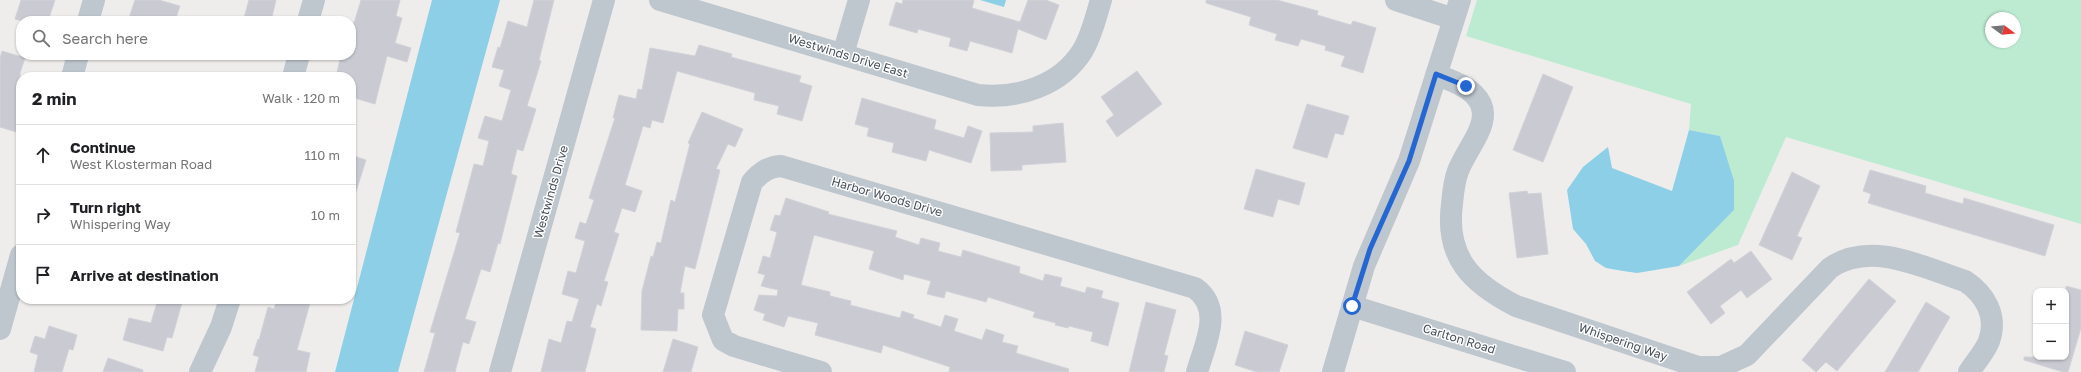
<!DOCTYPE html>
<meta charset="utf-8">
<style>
:root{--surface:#fff;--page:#f2f2f2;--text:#202124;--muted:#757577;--line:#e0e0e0}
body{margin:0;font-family:"Golos Text",sans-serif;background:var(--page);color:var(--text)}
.controls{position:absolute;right:12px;bottom:12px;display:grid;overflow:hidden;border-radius:8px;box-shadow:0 1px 3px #0004}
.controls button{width:36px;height:36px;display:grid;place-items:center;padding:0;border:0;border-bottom:1px solid var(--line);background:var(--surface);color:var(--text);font:20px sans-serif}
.compass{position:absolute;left:1985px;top:12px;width:36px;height:36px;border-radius:50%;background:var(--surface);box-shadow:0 1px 3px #0004;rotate:106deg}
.stop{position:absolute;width:12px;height:12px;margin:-9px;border:3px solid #2467d2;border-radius:50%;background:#fff}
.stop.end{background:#2467d2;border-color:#fff;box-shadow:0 1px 4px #0008}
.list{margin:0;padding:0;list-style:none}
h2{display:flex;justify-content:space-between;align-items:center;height:52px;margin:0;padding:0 16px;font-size:17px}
h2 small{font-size:13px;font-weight:400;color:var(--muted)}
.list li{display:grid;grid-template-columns:26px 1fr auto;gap:12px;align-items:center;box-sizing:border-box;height:60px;padding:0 16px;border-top:1px solid var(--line)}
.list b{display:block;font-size:15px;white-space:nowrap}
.list p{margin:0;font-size:13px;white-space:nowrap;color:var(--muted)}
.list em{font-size:13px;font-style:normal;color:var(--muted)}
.icon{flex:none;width:22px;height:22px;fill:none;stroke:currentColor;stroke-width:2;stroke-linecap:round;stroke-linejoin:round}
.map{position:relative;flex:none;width:2081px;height:372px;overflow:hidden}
.search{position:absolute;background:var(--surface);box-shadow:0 1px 3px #0004;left:16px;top:16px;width:340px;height:44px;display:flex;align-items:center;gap:10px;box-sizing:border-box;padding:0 14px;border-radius:16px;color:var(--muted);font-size:15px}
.panel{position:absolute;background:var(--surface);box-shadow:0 1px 3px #0004;left:16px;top:72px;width:340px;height:232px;border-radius:16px}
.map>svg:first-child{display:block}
.green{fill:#bcebd1;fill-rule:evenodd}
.water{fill:#8ccfe6}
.building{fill:#cacbd2;stroke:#d1d2d8}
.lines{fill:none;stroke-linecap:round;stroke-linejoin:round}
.minor{stroke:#bec6ce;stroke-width:22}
.route{stroke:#2467d2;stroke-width:5}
.labels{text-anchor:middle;stroke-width:3;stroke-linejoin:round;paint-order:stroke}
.street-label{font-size:12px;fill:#464f59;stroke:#fff}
</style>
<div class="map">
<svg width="2081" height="372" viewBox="0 0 2081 372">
<rect width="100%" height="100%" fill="#efedec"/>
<path class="green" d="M1477,0H2081V224L1786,137L1738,245L1679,266L1734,210L1720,136L1689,130L1691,104L1466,36ZM1991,18H2015V42H1991Z"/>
<path class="water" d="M432,0H500L398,372H335Z
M980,0H1006L1004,7Z
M1689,130L1720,136L1734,181V210L1679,266L1637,273L1623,271L1606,268L1595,261L1586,244L1573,229L1567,190L1583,167L1608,147L1612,168L1672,191Z"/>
<path class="building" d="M21,0H55L48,21H22L15,19Z
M135,0H159L180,6L175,21H128Z
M249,0H276L271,21H243Z
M361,0H400L396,16L402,18L395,43L411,48L407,62L387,56L375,104L351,97V77H336L341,55H351V22L354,23Z
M534,0H554L539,60L541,61L527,106L536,109L523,151L517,149L511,174L517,176L500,244L498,243L490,272L481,269L465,319L476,322L469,344L463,342L455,372H424L435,333L430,332L460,233L456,232L474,164L483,166L489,141L478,138L485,116L502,121L511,90L499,86L504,70L492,67L498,47L500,48L508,21L527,27Z
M903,0H974L972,8L1020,22L1028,0H1046L1059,5L1046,40L1018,29L1012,53L970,41L967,51L949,46L951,38L918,29L917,33L889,25L896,2L902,4Z
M1206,0H1277L1318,11L1317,15L1351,25L1353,21L1376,28L1363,73L1341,66L1345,56L1325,50L1326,46L1301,39L1298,46L1275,40L1277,34L1249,25L1251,17L1206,3Z
M699,45L732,54L731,57L801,76L799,82L812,86L802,121L777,114L779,106L754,100L755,93L677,71L663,123L652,120L650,128L643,126L625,185L642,191L635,212L622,208L614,232L619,234L604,281L608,282L601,306L597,304L590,327L596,329L585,372H541L549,339L561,343L567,321L572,322L579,299L562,294L568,271L576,273L585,241L575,238L580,222L586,224L594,200L589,198L615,118H613L619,95L636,99L638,89L642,90L650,48L695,56Z
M2,51L25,58L20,73L21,116L16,132L0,127V58Z
M1137,71L1162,104L1117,137L1106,121L1114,115L1101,97Z
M1543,74L1573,87L1543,162L1513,150Z
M862,98L936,120L934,129L964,138L968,126L982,131L971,163L929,150L926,161L892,152L894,143L867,136L869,128L855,124Z
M1307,104L1349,116L1343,135L1335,133L1327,158L1293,148Z
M702,112L743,129L735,147L728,144L716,169L720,170L695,269L685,266L680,293H684V309H678L677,331L641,330L642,291L651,256L653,257L657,242L661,243L671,200L675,202L690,144L688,143Z
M1063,123L1066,162L1022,165V170L991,171L990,133L1033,132V126Z
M351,155L366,160L354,198H351Z
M1256,169L1305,183L1299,205L1278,199L1273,217L1244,209Z
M1870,170L1926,186L1925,193L1963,204L1964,198L2054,225L2045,256L1868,203L1871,194L1863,191Z
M1792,172L1820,186L1797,236L1802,238L1792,260L1759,245Z
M1527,191L1528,194L1541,193L1548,254L1517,258L1509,193Z
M786,198L829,212L828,214L897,231L895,237L919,245L921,238L940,243L938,251L961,257L963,250L1020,267L1019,273L1043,281L1045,274L1062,278L1060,286L1085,293L1087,287L1103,291L1101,298L1119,303L1108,346L1091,341L1093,332L1069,326L1068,328L1055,325L1056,323L1033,317L1035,312L988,297L986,302L946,291L944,298L927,294L931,281L904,274L903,280L869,269L874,251L814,235L801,285L830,292V296L851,301L850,305L900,318L902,311L914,315L913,318L941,327L945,315L958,319L954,331L982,340L986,329L1004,335L1002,342L1018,346L1016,353L1069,369L1068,372H949L950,367L883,345L881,353L815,335L818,323L788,316L784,327L763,320L765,314L754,310L759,295L777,296L778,290L761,286L765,275L758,273L763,256L770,258L777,232L770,230L775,215L780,216Z
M1751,251L1772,279L1747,298L1741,290L1720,306L1725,313L1711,324L1687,292L1731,259L1734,263Z
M1869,279L1896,301L1837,371L1826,362L1816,372L1802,360Z
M2066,286L2081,290V328L2068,372H2063L2024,360V357H2066Z
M158,299H183L172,338L167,337L163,351L123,340L129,318L151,323Z
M277,299H296L310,303L297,350L310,353L306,372H255L259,357L253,355L258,339L259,340L268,307L274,309Z
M1146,302L1176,310L1164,355L1168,356L1164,372H1129Z
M1926,302L1950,317L1918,372H1885Z
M49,326L77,335L73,350L69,349L62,372H34L38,355L30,352L35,336L45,339Z
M1245,331L1288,345L1279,372H1257L1235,365Z
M673,339L698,347L691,372H663Z
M108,358L143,370V372H103Z"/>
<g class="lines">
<path class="minor" d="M660,0L978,95C1018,99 1061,86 1083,50C1092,35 1096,16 1101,0
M1396,0L1454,19
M88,21L94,0
M308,21L314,0
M843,54L859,0
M1436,75C1464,84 1495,98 1478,133C1472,146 1463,158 1458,171C1454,181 1453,193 1452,204C1445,257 1471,283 1516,306L1698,367H1721L1747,355L1830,268C1871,240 1922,267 1965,281C1985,294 1998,316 1989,341C1985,352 1975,362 1969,372
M72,77L78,55
M293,77L299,55
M1352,306L1565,372
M0,329L21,255
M200,372L221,327L230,299
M500,372L604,0
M821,372L734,346L723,340L713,315L752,182C761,172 768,167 781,166L1195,288C1224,309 1205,344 1197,372
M1333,372L1364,266L1409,161L1460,0"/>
</g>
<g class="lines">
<path class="route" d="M1352,306L1370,249L1409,161L1436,74L1466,86"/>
</g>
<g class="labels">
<g class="street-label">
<text transform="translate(848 56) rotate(17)" y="4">Westwinds Drive East</text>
<text transform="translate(551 192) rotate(-74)" y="4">Westwinds Drive</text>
<text transform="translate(887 197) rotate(16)" y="4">Harbor Woods Drive</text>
<text transform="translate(1459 339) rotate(17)" y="4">Carlton Road</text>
<text transform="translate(1623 342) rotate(19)" y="4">Whispering Way</text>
</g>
</g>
</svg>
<div class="controls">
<button>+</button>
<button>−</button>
</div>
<svg class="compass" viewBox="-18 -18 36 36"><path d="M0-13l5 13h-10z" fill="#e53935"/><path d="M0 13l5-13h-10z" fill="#757577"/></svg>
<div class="stop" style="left:1352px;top:306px"></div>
<div class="stop end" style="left:1466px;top:86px"></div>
<div class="search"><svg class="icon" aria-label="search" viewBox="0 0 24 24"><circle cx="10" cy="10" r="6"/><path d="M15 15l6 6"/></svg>Search here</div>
<section class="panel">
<h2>2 min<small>Walk · 120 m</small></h2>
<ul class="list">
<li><svg class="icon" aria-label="ahead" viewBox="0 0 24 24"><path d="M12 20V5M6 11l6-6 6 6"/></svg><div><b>Continue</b><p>West Klosterman Road</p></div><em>110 m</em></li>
<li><svg class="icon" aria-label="right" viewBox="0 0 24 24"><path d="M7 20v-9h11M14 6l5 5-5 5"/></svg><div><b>Turn right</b><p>Whispering Way</p></div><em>10 m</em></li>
<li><svg class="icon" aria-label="arrive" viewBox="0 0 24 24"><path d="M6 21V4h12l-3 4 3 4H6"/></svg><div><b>Arrive at destination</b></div></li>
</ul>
</section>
</div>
